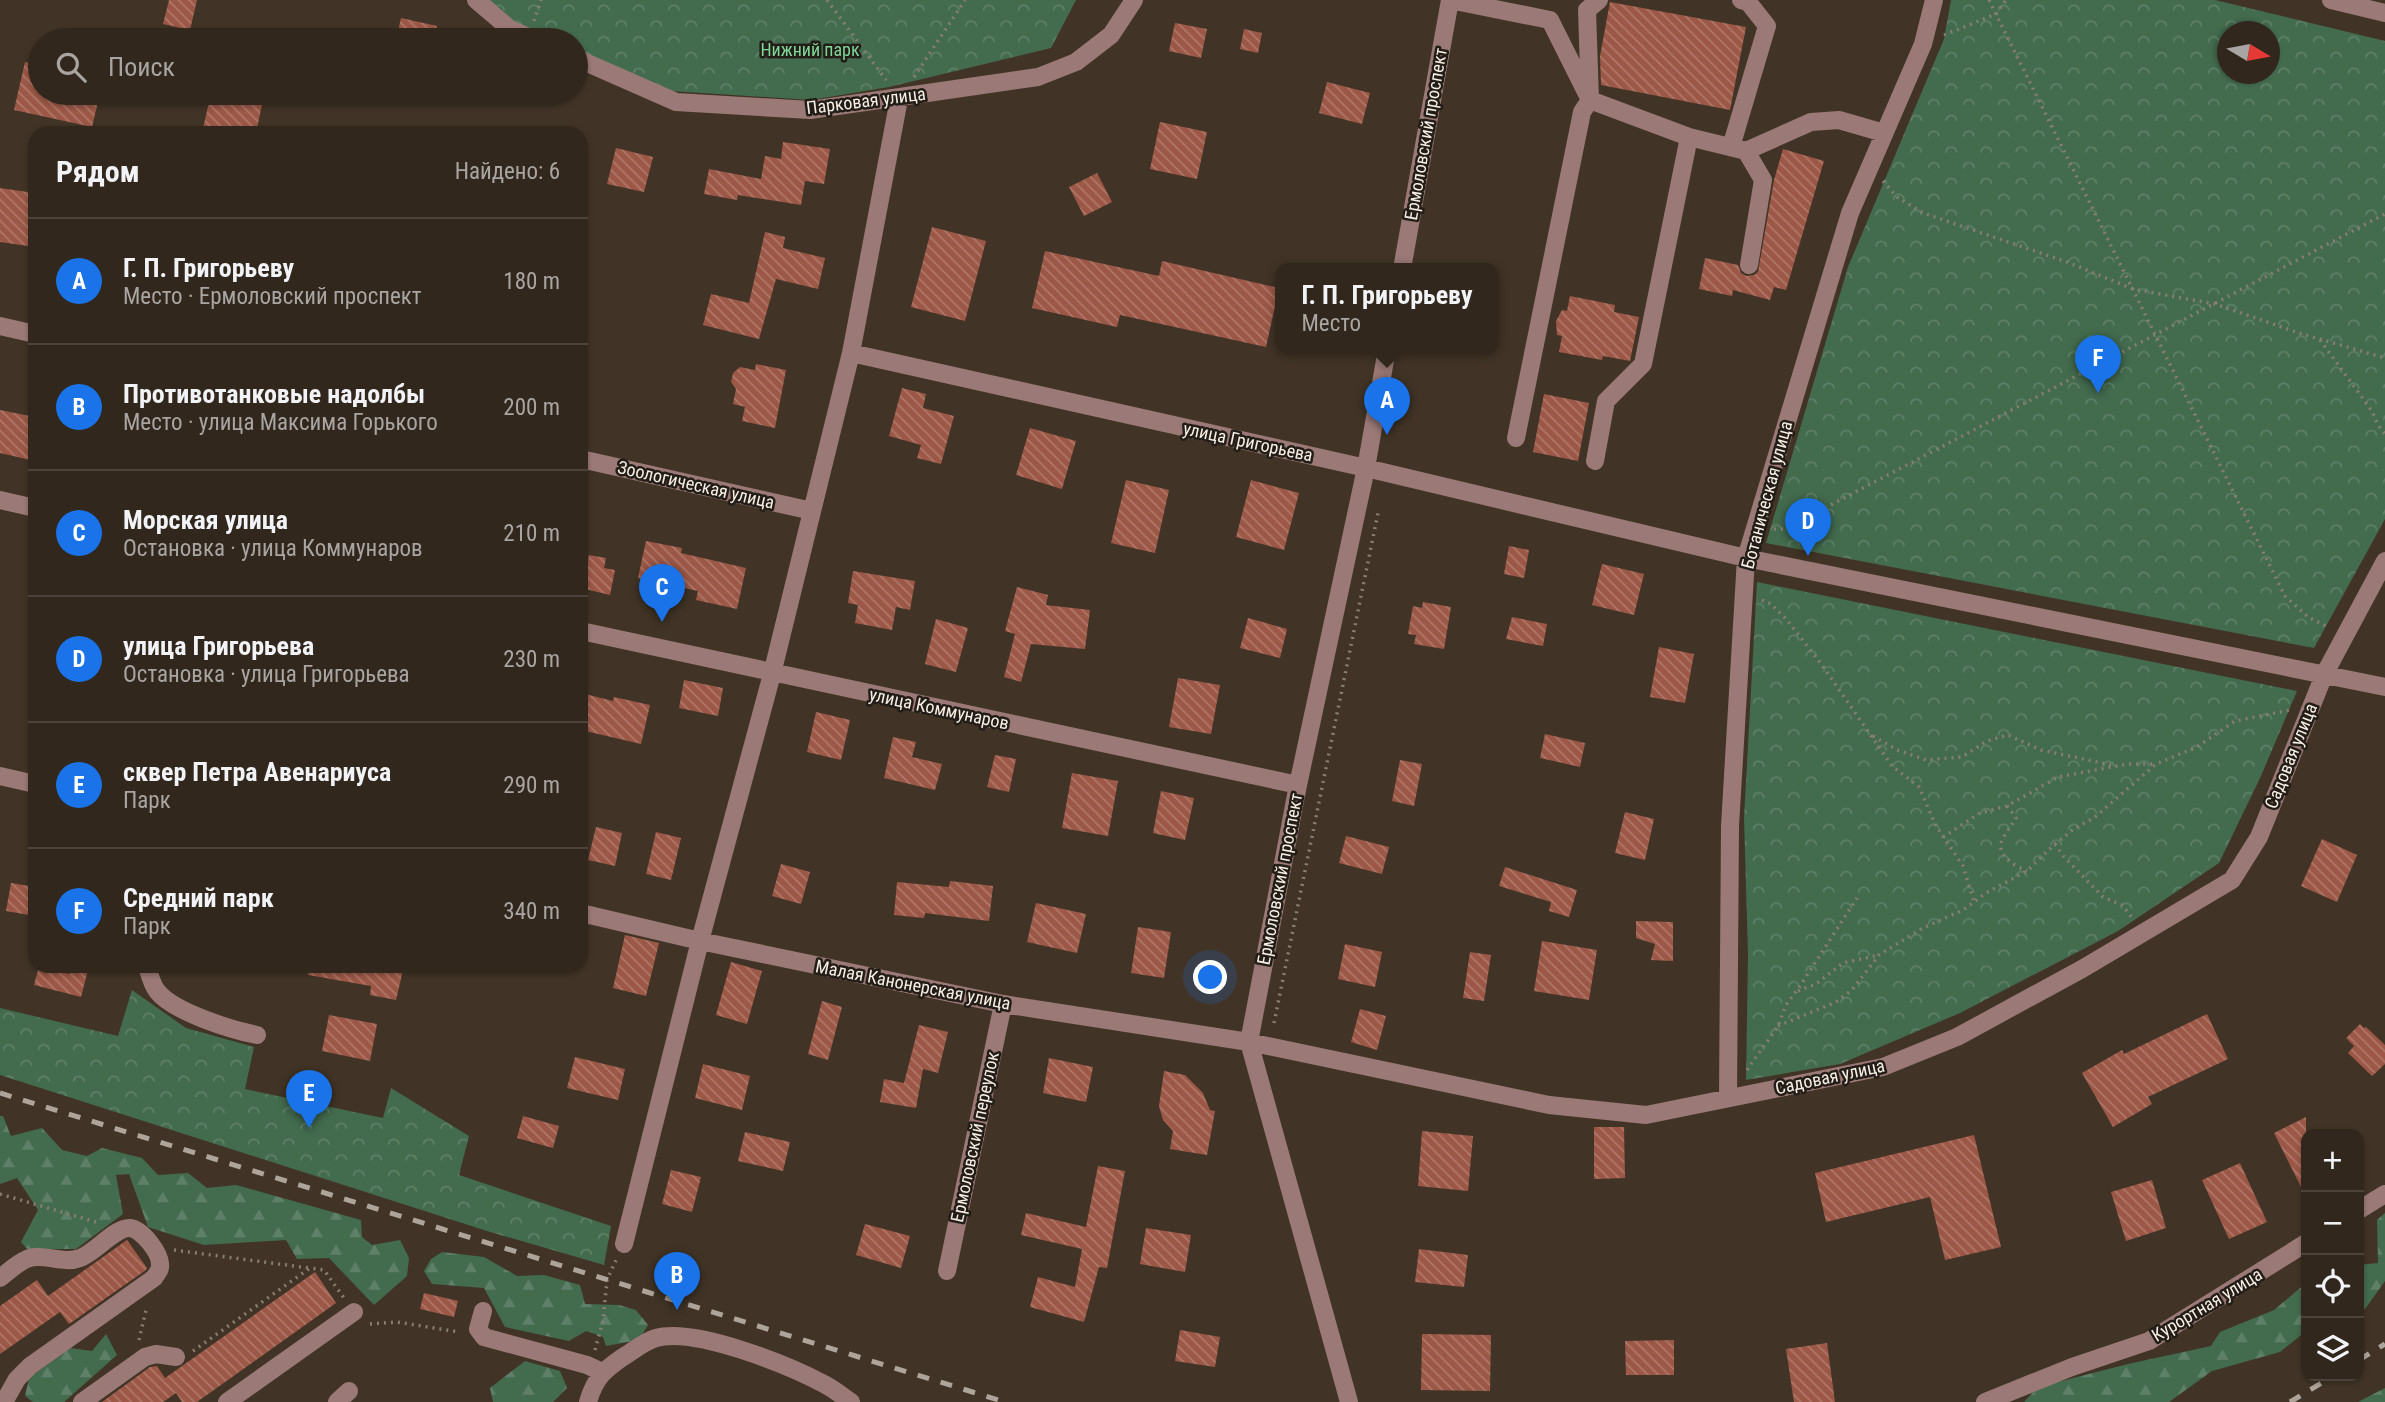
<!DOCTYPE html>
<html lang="ru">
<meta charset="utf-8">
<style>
:root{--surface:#31271c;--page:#3d3329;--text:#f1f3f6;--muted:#a8a5a3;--line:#4c443b;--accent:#1a73e8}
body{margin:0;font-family:"Roboto Condensed",sans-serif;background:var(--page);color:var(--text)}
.controls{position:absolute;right:21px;bottom:21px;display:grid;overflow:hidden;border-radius:14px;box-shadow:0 2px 5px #0004}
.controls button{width:63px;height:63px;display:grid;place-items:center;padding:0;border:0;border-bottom:2px solid var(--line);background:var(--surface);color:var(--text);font:35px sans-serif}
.compass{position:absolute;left:2217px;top:21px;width:63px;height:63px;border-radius:50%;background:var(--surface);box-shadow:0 2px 5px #0004;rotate:100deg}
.you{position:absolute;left:1211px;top:978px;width:24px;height:24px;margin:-18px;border:5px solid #fff;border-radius:50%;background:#1a73e8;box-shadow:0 0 0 10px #1a73e833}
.badge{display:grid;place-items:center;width:46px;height:46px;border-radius:50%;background:var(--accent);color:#fff;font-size:23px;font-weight:700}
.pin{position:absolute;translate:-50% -58px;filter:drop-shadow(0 2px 4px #0008)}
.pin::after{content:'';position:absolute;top:37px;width:24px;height:21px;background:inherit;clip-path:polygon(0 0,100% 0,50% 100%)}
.popup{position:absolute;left:1275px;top:263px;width:224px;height:91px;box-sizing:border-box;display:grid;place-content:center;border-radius:14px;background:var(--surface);filter:drop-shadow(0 2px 5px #0005);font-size:23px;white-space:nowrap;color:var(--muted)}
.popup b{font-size:26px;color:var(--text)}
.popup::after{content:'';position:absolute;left:50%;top:100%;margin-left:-14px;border:14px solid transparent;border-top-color:var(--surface)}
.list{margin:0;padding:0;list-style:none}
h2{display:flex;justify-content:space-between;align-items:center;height:91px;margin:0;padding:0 28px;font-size:30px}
h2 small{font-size:23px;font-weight:400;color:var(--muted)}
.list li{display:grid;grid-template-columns:46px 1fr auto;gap:21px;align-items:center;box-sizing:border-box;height:126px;padding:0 28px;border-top:2px solid var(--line)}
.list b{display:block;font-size:26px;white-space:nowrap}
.list p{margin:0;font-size:23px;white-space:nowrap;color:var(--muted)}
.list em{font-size:23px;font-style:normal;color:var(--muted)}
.icon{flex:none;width:38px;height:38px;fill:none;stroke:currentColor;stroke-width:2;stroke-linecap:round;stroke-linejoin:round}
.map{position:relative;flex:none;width:2385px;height:1402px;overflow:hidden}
.search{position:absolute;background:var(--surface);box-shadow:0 2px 5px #0004;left:28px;top:28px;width:560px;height:77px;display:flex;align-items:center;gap:18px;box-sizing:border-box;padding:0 24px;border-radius:38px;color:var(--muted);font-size:26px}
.panel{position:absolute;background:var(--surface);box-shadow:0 2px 5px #0004;left:28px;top:126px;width:560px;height:847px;border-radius:21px}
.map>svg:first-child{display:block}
.forest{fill:url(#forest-firs)}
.park{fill:url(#park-crowns);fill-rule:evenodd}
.building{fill:url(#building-back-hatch)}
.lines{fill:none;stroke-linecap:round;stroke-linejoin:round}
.path{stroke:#897e72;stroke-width:3.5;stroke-dasharray:2 5;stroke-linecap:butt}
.minor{stroke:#9b7977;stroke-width:18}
.rail{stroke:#aea499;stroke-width:5;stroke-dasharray:12 12;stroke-linecap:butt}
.labels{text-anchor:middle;stroke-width:5;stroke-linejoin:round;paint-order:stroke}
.park-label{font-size:18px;fill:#7fd898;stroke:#231d17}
.street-label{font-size:18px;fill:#f7efe6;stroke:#231d17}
</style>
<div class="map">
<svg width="2385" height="1402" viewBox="0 0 2385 1402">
<defs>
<pattern id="forest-firs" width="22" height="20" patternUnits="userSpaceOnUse" patternTransform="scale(1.75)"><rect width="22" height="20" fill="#436b4e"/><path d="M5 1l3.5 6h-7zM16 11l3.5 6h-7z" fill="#5f8068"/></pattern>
<pattern id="park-crowns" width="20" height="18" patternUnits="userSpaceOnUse" patternTransform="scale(1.75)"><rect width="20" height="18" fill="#436b4e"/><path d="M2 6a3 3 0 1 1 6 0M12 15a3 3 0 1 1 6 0" fill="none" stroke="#5f8068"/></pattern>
<pattern id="building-back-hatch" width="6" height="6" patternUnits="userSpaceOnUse" patternTransform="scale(1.75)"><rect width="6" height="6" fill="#9c5746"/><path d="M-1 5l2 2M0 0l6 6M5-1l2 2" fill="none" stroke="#af786a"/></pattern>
</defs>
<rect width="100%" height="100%" fill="#413426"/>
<path class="forest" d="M0,1116H3L11,1136L42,1128L62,1150L87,1156L102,1148L142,1158L158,1175L188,1173L207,1188L236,1185L361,1220L362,1237L372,1245L400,1240L409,1258L407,1276L374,1305L329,1258L297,1259L286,1240L204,1245L148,1227L129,1174L116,1175L123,1214L76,1249H27L21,1242L38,1210L17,1178L0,1184Z
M2385,1213V1281L2365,1309L2359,1311V1265L2378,1263L2377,1220Z
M442,1252L484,1257L517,1276L544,1275L580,1285L585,1304L619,1305L636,1310L648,1325L639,1340L606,1346L603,1337L586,1331L569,1341L505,1327L484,1288L432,1284L424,1271L431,1259Z
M2306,1283V1331L2280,1352L2212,1371L2169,1402H2024L2038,1387L2128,1364L2211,1346L2220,1332L2274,1310Z
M106,1334L117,1355L64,1402H33L25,1396L29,1378L70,1348L92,1351Z
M525,1361L560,1371L567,1388L553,1402H493L490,1388Z
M2385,1388V1402H2358Z"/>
<path class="park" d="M487,0H1076L1051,48L889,87L811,100L670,91L576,51V40C533,40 518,26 487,0Z
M1951,0H2215L2385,41V519L2314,648L1766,543L1848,267L1944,39ZM2228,32H2270V74H2228Z
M1757,582L2297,691L2261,776L2219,863L2118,931L1960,1013L1840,1064L1746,1080L1748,955L1744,818Z
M132,990L186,1028L254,1047L245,1089L383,1118L391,1088L469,1136L459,1175L611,1226L604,1265L487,1231L0,1075V1008L118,1036Z"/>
<path class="building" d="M169,0H197L190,30L163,24Z
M1610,2L1746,27L1730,110L1601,85L1600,56Z
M401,18L437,26L433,40H396Z
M1175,23L1207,29L1201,58L1169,51Z
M1244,29L1262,33L1258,53L1240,49Z
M25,62L40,65V93H100L92,127L14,110Z
M1327,82L1370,93L1362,124L1319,113Z
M211,93H253L264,95L256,133H202Z
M1160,122L1207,132L1197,179L1150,169Z
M783,142L830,149L824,184L805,181L801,205L738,195L737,200L704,194L709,169L761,179L765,156L781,159Z
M616,148L653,157L644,192L607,184Z
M1783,149L1824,161L1786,290L1774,287L1770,300L1733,290L1732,296L1699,289L1705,258L1738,265L1741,273L1746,276L1754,275L1758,272L1774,180Z
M1097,173L1112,202L1084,216L1069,187Z
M0,188L35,193V247L0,242Z
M932,227L986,241L965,321L911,307Z
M765,232L785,237L783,248L825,258L818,289L776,279L759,339L703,325L711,294L749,303Z
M1045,251L1159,276L1162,261L1279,288L1266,347L1120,315L1117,327L1032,308Z
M1570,296L1615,305L1614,312L1639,317L1630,361L1603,356L1602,360L1559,352L1562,336L1557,335L1556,321L1562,310L1567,311Z
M756,364L786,370L775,428L742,421L745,407L733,404L736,389L731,382L733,373L740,367L755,370Z
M902,388L926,394L923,408L954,416L941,464L917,458L921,445L889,436Z
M1544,394L1589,403L1578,461L1533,452Z
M0,410L35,417V461L0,453Z
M1030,428L1076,441L1062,489L1016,475Z
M1126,480L1169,490L1155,553L1111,543Z
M1251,480L1299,493L1284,550L1236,537Z
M646,541L682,548L681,553L746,568L737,609L696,600L698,591L638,578Z
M1509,546L1529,550L1524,578L1504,574Z
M589,555L606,558L604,568L615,570L610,595L581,588V563L587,564Z
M1602,564L1644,574L1634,615L1592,605Z
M853,571L915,581L910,610L896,607L892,630L855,623L858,605L848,603Z
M1017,587L1048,595L1046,605L1090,610L1085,649L1031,644L1021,682L1004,677L1015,634L1005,631Z
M1423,602L1451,607L1444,649L1414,644L1416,635L1408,634L1413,606L1422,608Z
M1512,617L1547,624L1543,646L1506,639Z
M1248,618L1287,629L1280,658L1240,648Z
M936,619L968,628L956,672L925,664Z
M1659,647L1694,654L1685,703L1650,697Z
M1178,678L1220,685L1211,734L1169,727Z
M684,680L723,688L718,716L679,708Z
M581,693L613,701L614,697L650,705L641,744L581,730Z
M816,712L850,720L841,760L807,752Z
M1545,734L1585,743L1580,767L1540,758Z
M893,737L916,742L912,757L942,764L935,790L884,778Z
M995,755L1016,759L1009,792L987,787Z
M1400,760L1422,764L1414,806L1392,801Z
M1072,773L1118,781L1108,836L1062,828Z
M1161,791L1194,798L1185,840L1153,833Z
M1625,812L1654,819L1645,860L1615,853Z
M596,827L622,833L615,866L588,860Z
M656,832L681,838L671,880L646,874Z
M1346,836L1389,847L1382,874L1339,863Z
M2322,839L2357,855L2337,902L2301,886Z
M781,864L810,872L801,904L772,896Z
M1505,867L1577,890L1569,917L1549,911L1551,902L1499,886Z
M950,881L993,886L989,921L925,913L924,918L894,915L897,882L949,887Z
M11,883L35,887V916L6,911Z
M1036,903L1086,914L1077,953L1027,942Z
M1636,921L1673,922V961L1651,960L1655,944L1636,938Z
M1138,927L1171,932L1164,978L1131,973Z
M625,935L659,943L646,996L613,988Z
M1542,941L1597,950L1589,1000L1534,991Z
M1345,944L1382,952L1375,987L1338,979Z
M1470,952L1491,955L1484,1001L1463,998Z
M731,962L762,971L747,1024L716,1015Z
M39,966L70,974L72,966H89L81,997L34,985Z
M308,966H404L396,1000L370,995L371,986L308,975Z
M822,1001L842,1007L828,1060L808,1054Z
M1360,1009L1386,1016L1377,1050L1351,1042Z
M2207,1014L2228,1059L2148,1097L2152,1104L2113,1127L2082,1073L2122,1050L2124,1054Z
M329,1015L377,1024L370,1061L322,1051Z
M2360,1024L2364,1028L2366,1027L2385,1045V1064L2372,1076L2348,1053L2354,1046L2346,1038Z
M919,1025L948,1032L938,1073L923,1069L916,1108L880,1102L884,1079L904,1083Z
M575,1057L625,1069L618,1100L567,1088Z
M1049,1058L1093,1067L1086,1102L1043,1093Z
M703,1064L750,1076L742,1110L695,1098Z
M1164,1071L1185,1075L1203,1093L1210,1110L1215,1111L1207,1155L1170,1149L1173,1131L1163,1120L1159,1106Z
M523,1116L559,1126L553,1148L517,1138Z
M2306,1117V1197L2274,1133Z
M1594,1127H1624L1625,1178L1594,1179Z
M1422,1131L1473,1136L1468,1191L1418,1186Z
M745,1132L790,1142L783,1171L738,1161Z
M1974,1135L2001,1247L1945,1260L1930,1197L1826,1222L1815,1173Z
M2240,1163L2267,1222L2229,1239L2202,1180Z
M1098,1166L1125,1171L1107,1268L1099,1267L1084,1322L1030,1307L1038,1277L1075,1287L1082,1249L1021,1235L1026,1213L1086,1227Z
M671,1170L701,1177L692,1212L662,1204Z
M2152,1180L2166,1228L2126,1241L2111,1192Z
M865,1224L910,1236L901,1268L856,1255Z
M1146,1228L1191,1235L1185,1272L1140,1264Z
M127,1240L147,1268L146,1270L69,1324L60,1312L0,1354V1306L37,1280L48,1296Z
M1419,1249L1468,1255L1464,1287L1415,1282Z
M315,1272L336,1303L197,1402H182L176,1393L163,1402H102L150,1367L157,1366L165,1378Z
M424,1293L458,1301L454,1317L420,1309Z
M1180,1330L1220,1337L1215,1367L1175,1361Z
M1422,1334L1491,1335L1490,1391L1421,1390Z
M1674,1340V1375H1626L1625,1341Z
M1827,1343L1835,1402H1794L1786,1349Z"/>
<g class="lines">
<path class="path" d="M827,0L886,80
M1989,0L2285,596L2308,617L2328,627
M534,21L541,0
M1944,35L1996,14L2006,0
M914,77L965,0
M1883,181L1897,197L1923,213L2067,262L2133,289L2215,304L2299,333L2385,358
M2320,340L2372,411L2378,425L2385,434
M1774,529H1785L2385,214
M1762,600L1771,604L1787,620L1822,665L1892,766L1919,787L1935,824L1963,866L1974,902
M1873,736L1897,750L1926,760L1962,757L1987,741L2008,735L2041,750L2116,766
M2007,806L2016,818C2012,825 2007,831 2003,838C1994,854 2014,866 2027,871
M1943,837L1980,813L2007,806L2058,777L2128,764H2154
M2055,844L2065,858L2103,897L2122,905L2133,919
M1798,991L1816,984L1843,963L1879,955
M1274,1023L1378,513
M1778,1026L1836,1002L1852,990L1879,955L1923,928L1963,910L1986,893L2027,871L2055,844L2075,828L2094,818L2156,764L2197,747L2235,721L2290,710
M1747,1070L1778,1026L1786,1005L1800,986L1857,898
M0,1194L96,1222
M174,1250L309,1268
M370,1324L397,1322L459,1332
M139,1340L147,1306
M595,1350L603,1321L607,1280L616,1260
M193,1351L310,1268L324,1270L344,1298"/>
<path class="minor" d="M476,0L510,29L535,40
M1450,0L1550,20L1590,100L1689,137L1746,151L1763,180L1749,265
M2331,0L2385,13
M576,58L676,102L810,110L1038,77L1076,62L1111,35L1134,0
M1731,147L1767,26L1748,2L1741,0
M1746,151L1811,122L1839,120L1884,133
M1402,269L1450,0
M0,326L35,334
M851,353L1366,468L1746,558L2385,687
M1516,438L1582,112L1590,100L1587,10L1599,0
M581,459L812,511
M1595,461L1606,401L1643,364L1689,137
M0,500L35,508
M581,631L1298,785
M0,776L35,784
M581,913L700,941L1003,1004L1249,1042L1549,1105L1646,1115L1883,1067L1957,1037L2082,969L2232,880L2259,837L2324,675L2385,561
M147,966C149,973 152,985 157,991C173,1012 232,1030 257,1035
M1728,1098L1730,826L1746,558L1850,213L1923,44L1934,0
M2359,1210L2385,1194
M624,1244L700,941L772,674L851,353L899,99
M947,1271L1003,1004
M0,1278C8,1272 17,1263 27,1259C43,1252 62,1265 80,1258C95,1253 115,1227 130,1228C142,1229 160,1253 160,1264C161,1270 157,1273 154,1278L30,1366L17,1379L4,1402
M483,1311L478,1329L484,1337L587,1365L602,1372
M82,1402L145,1357L156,1354L176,1357
M227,1402L354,1312
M337,1402L349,1391
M588,1402C595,1378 604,1370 623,1357C633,1351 645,1341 656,1338C695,1327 788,1365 824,1384C834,1389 842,1396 851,1402
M1349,1402L1249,1042L1298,785L1366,468L1387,349
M1985,1402L2072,1367L2149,1341L2306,1243"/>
<path class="rail" d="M0,1093L1005,1402
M2359,1360L2385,1344
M2290,1402L2333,1376"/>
</g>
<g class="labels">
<g class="park-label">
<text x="810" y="56">Нижний парк</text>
</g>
<g class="street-label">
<text transform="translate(866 101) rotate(-7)" y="6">Парковая улица</text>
<text transform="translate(1426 134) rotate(-80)" y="6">Ермоловский проспект</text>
<text transform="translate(1248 442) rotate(12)" y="6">улица Григорьева</text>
<text transform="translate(696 485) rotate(13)" y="6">Зоологическая улица</text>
<text transform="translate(1767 495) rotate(-75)" y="6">Ботаническая улица</text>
<text transform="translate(939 709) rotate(12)" y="6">улица Коммунаров</text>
<text transform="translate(2291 756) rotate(-68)" y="6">Садовая улица</text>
<text transform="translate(1280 879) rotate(-79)" y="6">Ермоловский проспект</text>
<text transform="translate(913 985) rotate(11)" y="6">Малая Канонерская улица</text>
<text transform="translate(1830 1077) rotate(-12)" y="6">Садовая улица</text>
<text transform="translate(975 1137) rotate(-78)" y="6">Ермоловский переулок</text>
<text transform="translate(2207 1305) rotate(-31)" y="6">Курортная улица</text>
</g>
</g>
</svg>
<div class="controls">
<button>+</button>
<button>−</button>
<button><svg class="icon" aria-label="locate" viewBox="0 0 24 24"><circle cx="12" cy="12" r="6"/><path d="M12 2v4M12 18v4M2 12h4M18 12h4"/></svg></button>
<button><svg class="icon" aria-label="layers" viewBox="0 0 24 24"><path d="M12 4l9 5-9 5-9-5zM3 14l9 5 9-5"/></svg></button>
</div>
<svg class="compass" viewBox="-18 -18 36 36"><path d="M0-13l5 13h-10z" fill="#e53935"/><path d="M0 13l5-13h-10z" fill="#a8a5a3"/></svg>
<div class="you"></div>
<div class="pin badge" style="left:1387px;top:435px">A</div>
<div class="popup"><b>Г. П. Григорьеву</b>Место</div>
<div class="pin badge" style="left:677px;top:1310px">B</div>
<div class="pin badge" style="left:662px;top:622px">C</div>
<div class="pin badge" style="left:1808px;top:556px">D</div>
<div class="pin badge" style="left:309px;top:1128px">E</div>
<div class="pin badge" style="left:2098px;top:393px">F</div>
<div class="search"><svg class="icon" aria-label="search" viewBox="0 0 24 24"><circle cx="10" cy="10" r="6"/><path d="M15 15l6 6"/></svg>Поиск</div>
<section class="panel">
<h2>Рядом<small>Найдено: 6</small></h2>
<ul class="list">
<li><span class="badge">A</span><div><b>Г. П. Григорьеву</b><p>Место · Ермоловский проспект</p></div><em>180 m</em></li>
<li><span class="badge">B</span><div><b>Противотанковые надолбы</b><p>Место · улица Максима Горького</p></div><em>200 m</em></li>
<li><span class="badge">C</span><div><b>Морская улица</b><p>Остановка · улица Коммунаров</p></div><em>210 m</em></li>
<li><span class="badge">D</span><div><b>улица Григорьева</b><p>Остановка · улица Григорьева</p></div><em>230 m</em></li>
<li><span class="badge">E</span><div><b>сквер Петра Авенариуса</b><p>Парк</p></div><em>290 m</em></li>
<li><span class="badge">F</span><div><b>Средний парк</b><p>Парк</p></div><em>340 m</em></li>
</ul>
</section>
</div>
